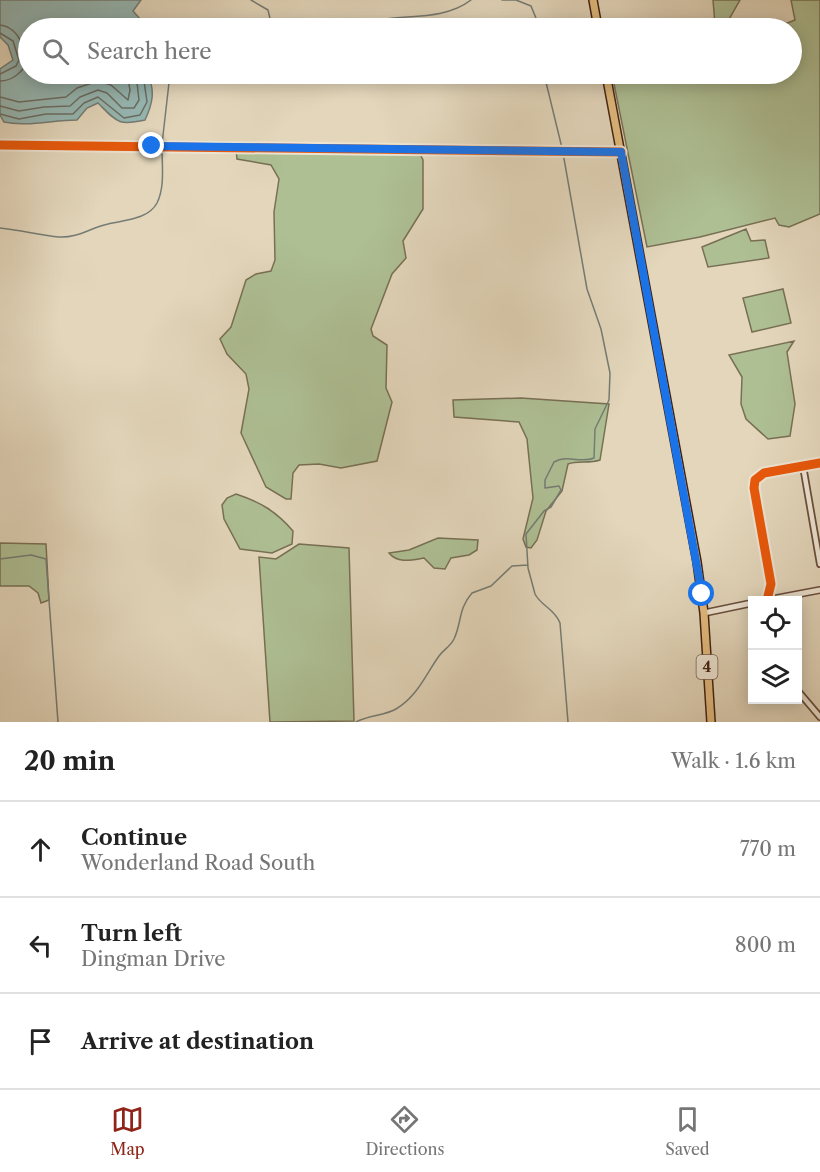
<!DOCTYPE html>
<meta charset="utf-8">
<style>
:root{--surface:#fff;--page:#f2f2f2;--text:#222;--muted:#767676;--line:#e0e0e0;--accent:#8f2418}
body{margin:0;font-family:"Libre Caslon Text",serif;background:var(--page);color:var(--text)}
.controls{position:absolute;right:18px;bottom:18px;display:grid;overflow:hidden;border-radius:0px;box-shadow:0 3px 15px #0003}
.controls button{width:54px;height:54px;display:grid;place-items:center;padding:0;border:0;border-bottom:2px solid var(--line);background:var(--surface);color:var(--text);font:30px sans-serif}
.stop{position:absolute;width:18px;height:18px;margin:-14px;border:4px solid #1a73e8;border-radius:50%;background:#fff}
.stop.end{background:#1a73e8;border-color:#fff;box-shadow:0 2px 6px #0008}
.list{margin:0;padding:0;list-style:none}
h2{display:flex;justify-content:space-between;align-items:center;height:78px;margin:0;padding:0 24px;font-size:26px}
h2 small{font-size:20px;font-weight:400;color:var(--muted)}
.list li{display:grid;grid-template-columns:39px 1fr auto;gap:18px;align-items:center;box-sizing:border-box;height:96px;padding:0 24px;border-top:2px solid var(--line)}
.list b{display:block;font-size:22px;white-space:nowrap}
.list p{margin:0;font-size:20px;white-space:nowrap;color:var(--muted)}
.list em{font-size:20px;font-style:normal;color:var(--muted)}
.icon{flex:none;width:33px;height:33px;fill:none;stroke:currentColor;stroke-width:2;stroke-linecap:round;stroke-linejoin:round}
.map{position:relative;flex:none;width:820px;height:722px;overflow:hidden}
.search{position:absolute;background:var(--surface);box-shadow:0 3px 15px #0003;left:18px;right:18px;top:18px;height:66px;display:flex;align-items:center;gap:15px;box-sizing:border-box;padding:0 21px;border-radius:33px;color:var(--muted);font-size:22px}
.sheet{height:366px;background:var(--surface)}
nav{display:flex;justify-content:space-around;align-items:center;box-sizing:border-box;height:84px;border-top:2px solid var(--line);background:var(--surface);font-size:16px;color:var(--muted)}
nav a{display:grid;justify-items:center;gap:3px}
nav .on{color:var(--accent)}
.map>svg:first-child{display:block}
.green{fill:#aebf94;stroke:#787054;stroke-width:1.5}
.water{fill:#96b8b4;stroke:#757c74;stroke-width:1.5}
.lines{fill:none;stroke-linecap:round;stroke-linejoin:round}
.shore{stroke:#6c6d64;stroke-width:1.5}
.stream{stroke:#757c74;stroke-width:1.5}
.minor-casing{stroke:#6b4f3e;stroke-width:8}
.tertiary-casing{stroke:#6b4f3e;stroke-width:8}
.primary-casing{stroke:#432215;stroke-width:10}
.minor{stroke:#ede4d3;stroke-width:4.5}
.tertiary{stroke:#ede4d3;stroke-width:5}
.primary{stroke:#e2bb7e;stroke-width:7}
.cycleway-casing{stroke:#ede4d3;stroke-width:13}
.cycleway{stroke:#e8590c;stroke-width:9}
.route{stroke:#1a73e8;stroke-width:8}
.labels{text-anchor:middle;stroke-width:5;stroke-linejoin:round;paint-order:stroke}
.shield{fill:#ede4d3;stroke:#765c4e;stroke-width:1.5}
.shield-label{font-size:15px;font-weight:bold;fill:#432215}
</style>
<div class="map">
<svg width="820" height="722" viewBox="0 0 820 722">
<rect width="100%" height="100%" fill="#e3d6bb"/>
<filter id="stains"><feTurbulence type="fractalNoise" baseFrequency=".00333" numOctaves="4"/><feColorMatrix values="0 0 0 0 .2 0 0 0 0 .09 0 0 0 0 .02 0 0 0 .5 -.17"/></filter>
<radialGradient id="worn" r=".72"><stop offset=".6" stop-color="#630" stop-opacity="0"/><stop offset="1" stop-color="#630" stop-opacity=".3"/></radialGradient>
<path class="green" d="M713,0H740L728,21L715,24Z
M791,0H820V214L789,227L779,225L775,218L700,237L647,247L612,74H792V28H775L795,20Z
M236,149L420,154L423,160V209L403,241L406,258L392,274L371,329L373,336L387,345L386,388L392,402L377,461L341,468L319,464L299,465L293,473L291,499H286L266,487L241,433L249,389L246,374L227,354L220,339L231,327L246,280L256,274L271,271L275,260L274,212L279,179L271,165L237,159Z
M746,229L751,241L765,240L769,258L708,267L702,247Z
M783,289L791,323L752,332L743,298Z
M794,341L787,352L795,404L790,436L768,439L746,419L741,404L742,377L729,355Z
M521,398L609,404L600,460C589,464 578,460 568,464L562,491L546,511L537,540L531,548L526,547L523,539L533,498L527,439L519,422L454,417L453,400Z
M236,494C260,502 276,511 293,531L292,544L272,553L240,549L224,519L222,505L227,498Z
M438,538L478,540L477,550L469,555L451,558L445,569L434,568L424,558C412,560 398,564 389,553L409,550Z
M0,543L46,544L49,600L41,603L38,593L29,586H0Z
M299,544L349,548L354,721L270,722L259,557L276,559Z"/>
<path class="water" d="M0,0H141L133,11L148,28H28V74H148C155,91 153,103 145,120C118,126 117,122 98,103L87,108L77,120C53,120 26,127 4,122L0,115V69L13,60L8,45L0,37Z"/>
<g class="lines">
<path class="shore" d="M0,25C17,27 24,45 27,60C24,72 12,81 0,81
M0,33L13,41L19,60L16,66L0,74
M0,97L19,102L66,97L77,88L98,81L111,85L128,100L130,90L127,74
M0,106L19,111L44,107L70,106L80,97L98,90L107,93L122,108H134L139,100L136,74
M0,114L19,119L46,114H73L84,103L98,97L124,118L140,115L147,102L143,74"/>
<path class="stream" d="M251,0L268,10L271,23L277,28
M502,0H516L531,6L538,23L537,28
M233,28L238,26L246,28
M351,28C358,26 366,22 374,21C405,14 444,21 471,0
M544,74L562,148
M162,144L170,74
M563,153L587,289L601,329L610,373L609,400L595,429L594,458C581,464 568,454 554,462L545,480V488L559,486L561,490L551,507L544,511L526,534L528,568L535,594C541,606 555,609 560,623L568,722
M0,228C20,230 40,235 59,237C78,238 90,228 108,224C123,220 148,220 157,203C165,187 162,166 162,148
M0,559L31,555L46,559L58,722
M356,722C369,715 384,716 396,709C417,697 426,674 439,656C444,649 450,647 454,639C462,622 458,609 472,593L491,586L512,566L528,565"/>
<defs>
<path id="minor" d="M803,466L820,564
M767,600L771,584L754,488L755,480L764,473L820,463
M798,691L820,717"/>
<path id="tertiary" d="M0,145L621,152
M767,600L820,590
M704,613L752,603"/>
<path id="primary" d="M593,0L598,28
M606,74L697,562L704,613L711,722"/>
</defs>
<use href="#minor" class="minor-casing"/>
<use href="#tertiary" class="tertiary-casing"/>
<use href="#primary" class="primary-casing"/>
<use href="#minor" class="minor"/>
<use href="#tertiary" class="tertiary"/>
<use href="#primary" class="primary"/>
<defs>
<path id="cycleway" d="M0,145L621,152
M767,600L771,584L754,488L755,480L764,473L820,463"/>
</defs>
<use href="#cycleway" class="cycleway-casing"/>
<use href="#cycleway" class="cycleway"/>
</g>
<g class="lines">
<path class="route" d="M152,146L621,152L702,594"/>
</g>
<g class="labels">
<rect class="shield" x="696.5" y="655" width="21" height="24" rx="4.5"/>
<g class="shield-label">
<text x="707" y="672">4</text>
</g>
</g>
<rect width="100%" height="100%" filter="url(#stains)"/>
<rect width="100%" height="100%" fill="url(#worn)"/>
</svg>
<div class="controls">
<button><svg class="icon" aria-label="locate" viewBox="0 0 24 24"><circle cx="12" cy="12" r="6"/><path d="M12 2v4M12 18v4M2 12h4M18 12h4"/></svg></button>
<button><svg class="icon" aria-label="layers" viewBox="0 0 24 24"><path d="M12 4l9 5-9 5-9-5zM3 14l9 5 9-5"/></svg></button>
</div>
<div class="stop" style="left:702px;top:594px"></div>
<div class="stop end" style="left:152px;top:146px"></div>
<div class="search"><svg class="icon" aria-label="search" viewBox="0 0 24 24"><circle cx="10" cy="10" r="6"/><path d="M15 15l6 6"/></svg>Search here</div>
</div>
<section class="sheet">
<h2>20 min<small>Walk · 1.6 km</small></h2>
<ul class="list">
<li><svg class="icon" aria-label="ahead" viewBox="0 0 24 24"><path d="M12 20V5M6 11l6-6 6 6"/></svg><div><b>Continue</b><p>Wonderland Road South</p></div><em>770 m</em></li>
<li><svg class="icon" aria-label="left" viewBox="0 0 24 24"><path d="M17 20v-9H6M10 6l-5 5 5 5"/></svg><div><b>Turn left</b><p>Dingman Drive</p></div><em>800 m</em></li>
<li><svg class="icon" aria-label="arrive" viewBox="0 0 24 24"><path d="M6 21V4h12l-3 4 3 4H6"/></svg><div><b>Arrive at destination</b></div></li>
</ul>
</section>
<nav>
<a class="on"><svg class="icon" aria-label="map" viewBox="0 0 24 24"><path d="M3 6l6-2 6 2 6-2v14l-6 2-6-2-6 2zM9 4v14M15 6v14"/></svg>Map</a>
<a><svg class="icon" aria-label="directions" viewBox="0 0 24 24"><path d="M12 3l9 9-9 9-9-9zM9 14v-3h6M13 9l2 2-2 2"/></svg>Directions</a>
<a><svg class="icon" aria-label="saved" viewBox="0 0 24 24"><path d="M7 4h10v16l-5-4-5 4z"/></svg>Saved</a>
</nav>
